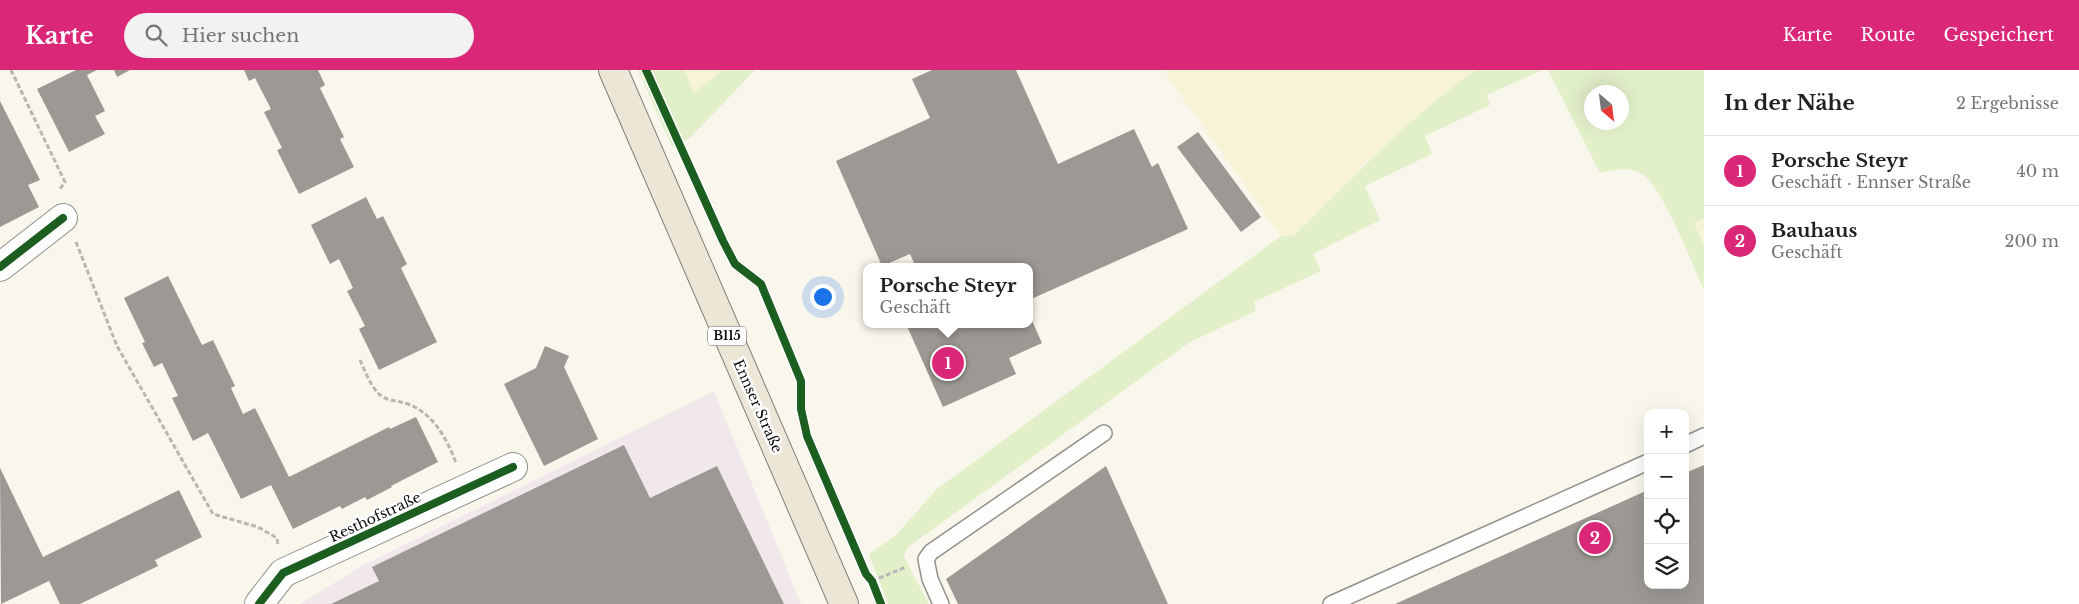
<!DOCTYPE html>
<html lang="de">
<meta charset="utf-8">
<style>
:root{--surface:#fff;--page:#f2f2f2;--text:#202124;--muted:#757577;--line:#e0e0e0;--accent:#db2777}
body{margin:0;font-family:"Libre Baskerville",serif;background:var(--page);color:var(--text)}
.controls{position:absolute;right:15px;bottom:15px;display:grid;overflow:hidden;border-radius:10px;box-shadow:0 5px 20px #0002}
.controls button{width:45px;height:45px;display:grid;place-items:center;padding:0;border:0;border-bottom:1px solid var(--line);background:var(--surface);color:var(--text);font:25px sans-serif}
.compass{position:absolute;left:1584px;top:15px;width:45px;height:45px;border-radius:50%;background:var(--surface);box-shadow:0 5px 20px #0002;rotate:152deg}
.you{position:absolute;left:822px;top:226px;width:18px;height:18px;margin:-12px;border:4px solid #fff;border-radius:50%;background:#1a73e8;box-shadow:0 0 0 8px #1a73e833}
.badge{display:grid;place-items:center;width:32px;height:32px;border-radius:50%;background:var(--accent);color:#fff;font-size:16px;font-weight:700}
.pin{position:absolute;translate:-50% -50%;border:2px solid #fff;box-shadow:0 1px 5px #0006}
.popup{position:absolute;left:863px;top:193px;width:170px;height:65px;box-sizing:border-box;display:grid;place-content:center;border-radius:10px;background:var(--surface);filter:drop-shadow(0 1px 4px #0005);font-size:16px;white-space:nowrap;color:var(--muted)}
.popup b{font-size:19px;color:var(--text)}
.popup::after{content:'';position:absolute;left:50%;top:100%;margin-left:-10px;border:10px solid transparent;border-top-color:var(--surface)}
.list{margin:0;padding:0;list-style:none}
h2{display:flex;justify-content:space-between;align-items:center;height:65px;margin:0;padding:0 20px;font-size:21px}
h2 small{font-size:16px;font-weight:400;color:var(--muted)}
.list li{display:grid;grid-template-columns:32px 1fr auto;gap:15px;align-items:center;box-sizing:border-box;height:70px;padding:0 20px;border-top:1px solid var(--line)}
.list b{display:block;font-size:19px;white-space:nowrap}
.list p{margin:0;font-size:16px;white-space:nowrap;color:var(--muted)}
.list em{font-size:16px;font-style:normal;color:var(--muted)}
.icon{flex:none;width:28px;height:28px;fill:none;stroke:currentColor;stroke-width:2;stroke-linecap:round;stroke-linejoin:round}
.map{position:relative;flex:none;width:1704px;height:534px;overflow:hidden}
header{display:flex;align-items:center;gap:30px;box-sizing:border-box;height:70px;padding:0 25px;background:var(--accent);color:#fff}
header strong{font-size:24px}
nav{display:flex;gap:28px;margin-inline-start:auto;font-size:18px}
.search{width:350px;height:45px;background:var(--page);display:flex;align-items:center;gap:12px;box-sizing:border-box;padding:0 18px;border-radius:28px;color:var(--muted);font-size:19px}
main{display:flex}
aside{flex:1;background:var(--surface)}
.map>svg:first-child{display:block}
.industrial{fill:#f0e8eb}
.farmland{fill:#f7f3d7}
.green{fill:#e2f0ca;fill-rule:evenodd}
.building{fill:#9c9893}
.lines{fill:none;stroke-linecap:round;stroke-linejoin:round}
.lane-casing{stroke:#92908c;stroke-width:18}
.street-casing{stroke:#92908c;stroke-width:30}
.primary-casing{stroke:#7f7e79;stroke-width:30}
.path{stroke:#b7b6b5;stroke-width:3;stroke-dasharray:5 2.5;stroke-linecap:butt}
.lane{stroke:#fefefc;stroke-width:15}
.street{stroke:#fefefc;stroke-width:28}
.primary{stroke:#ebe6d5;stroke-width:28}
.cycleway-casing{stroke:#fff;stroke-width:11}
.cycleway{stroke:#1b5e20;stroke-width:8}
.labels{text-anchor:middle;stroke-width:5;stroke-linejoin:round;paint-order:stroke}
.shield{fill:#fff;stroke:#545454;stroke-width:1}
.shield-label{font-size:12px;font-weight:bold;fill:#0a0a0a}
.street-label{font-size:14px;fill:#0a0a0a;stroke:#fff}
</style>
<header>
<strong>Karte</strong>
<div class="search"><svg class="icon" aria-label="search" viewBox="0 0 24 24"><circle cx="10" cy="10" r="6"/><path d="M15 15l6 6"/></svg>Hier suchen</div>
<nav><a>Karte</a><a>Route</a><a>Gespeichert</a></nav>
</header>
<main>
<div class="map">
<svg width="1704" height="534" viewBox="0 0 1704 534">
<rect width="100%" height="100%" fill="#f9f6ec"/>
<path class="industrial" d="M714,321L801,534H300L362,496Z"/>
<path class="farmland" d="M685,0H723L694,23Z
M1163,0H1476L1421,43L1363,95L1329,132L1293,166H1281Z
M1704,149V176L1693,153Z"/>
<path class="green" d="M638,0H685L694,23L723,0H755L690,68L672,77Z
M1476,0H1542L1487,25L1490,35L1425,66L1432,84L1365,116L1380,150L1313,184L1321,201L1254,232L1256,241L1190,272L907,478L904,487L929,534H888L869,484L895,466L937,419L1281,166H1293C1342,120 1387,70 1439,28C1451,19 1463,8 1476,0Z
M1548,0H1704V149L1694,153L1704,176V220C1692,195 1663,117 1642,104C1629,95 1614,100 1600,103ZM1592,22H1622V52H1592Z"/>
<path class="building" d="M76,0H97L87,5L105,41L95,46L105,64L69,82L37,19Z
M114,0H130L117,7Z
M244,0H318L325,15L320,18L344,67L340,69L354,97L299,124L277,80L282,78L264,42L271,39L255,8L249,11Z
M932,0H1016L1058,94L1134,59L1152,97L1158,93L1188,159L1029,230V197H916L910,184L882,196L836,91L930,48L912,9Z
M0,31L40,110L28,115L39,137L0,157Z
M1198,62L1261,147L1241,162L1177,77Z
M366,127L377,149L383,146L407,194L401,198L437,272L379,300L359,259L365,256L347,221L353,218L339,189L330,194L311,155Z
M168,206L202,275L213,270L235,316L231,318L243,344L255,338L289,407L389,357L390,359L416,347L438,392L391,416L392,417L367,430L365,427L342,439L340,436L293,459L271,415L241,429L208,363L193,371L172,328L178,326L162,293L154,297L142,273L145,272L124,228Z
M1029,244L1042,273L1009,288L1016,304L943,337L906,254H1029Z
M545,276L569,286L564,297L598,369L544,396L504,314L536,298Z
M624,375L650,428L717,396L784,534H331L379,511L372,497Z
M1704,395V534H1395L1648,420V515H1685V403Z
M1106,396L1168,534H958L946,509Z
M0,398L43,487L179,420L202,467L155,490L158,496L80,534H60L49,511L1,534Z"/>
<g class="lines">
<defs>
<path id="lane" d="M1685,375L1704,366
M941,534L930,509L926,489L931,482L1104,363
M1331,534L1648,392"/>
<path id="street" d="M0,197L63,148
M259,534L283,503L513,397"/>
<path id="primary" d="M613,0L844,534"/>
</defs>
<use href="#lane" class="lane-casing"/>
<use href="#street" class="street-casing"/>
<use href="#primary" class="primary-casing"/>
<path class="path" d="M11,0L65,112L59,120
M76,172L117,276L213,444L258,457L277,468L278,475
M360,290C365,301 370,315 379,324C388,332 397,330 408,334C433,343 447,369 456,393
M872,511L906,497"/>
<use href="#lane" class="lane"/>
<use href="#street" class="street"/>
<use href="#primary" class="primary"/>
<defs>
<path id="cycleway" d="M646,0L723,171L735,194L761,214L801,311V339L807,366L866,504L872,511L881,534
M0,197L63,148
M259,534L283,503L513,397"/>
</defs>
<use href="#cycleway" class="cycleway-casing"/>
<use href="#cycleway" class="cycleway"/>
</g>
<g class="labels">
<rect class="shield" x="708" y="256.5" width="38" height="19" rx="4"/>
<g class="shield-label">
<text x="727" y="270">B115</text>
</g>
<g class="street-label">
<text transform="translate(758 336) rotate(66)" y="5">Ennser Straße</text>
<text transform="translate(375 447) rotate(-25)" y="5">Resthofstraße</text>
</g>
</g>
</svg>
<div class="controls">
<button>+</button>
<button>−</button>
<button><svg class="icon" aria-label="locate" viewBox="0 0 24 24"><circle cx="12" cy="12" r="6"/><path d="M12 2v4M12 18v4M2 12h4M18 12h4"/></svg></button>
<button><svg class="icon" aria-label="layers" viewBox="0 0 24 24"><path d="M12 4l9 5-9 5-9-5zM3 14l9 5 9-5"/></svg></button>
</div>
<svg class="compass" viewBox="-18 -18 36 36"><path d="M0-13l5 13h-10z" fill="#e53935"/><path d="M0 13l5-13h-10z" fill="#757577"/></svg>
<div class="you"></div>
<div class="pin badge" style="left:948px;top:293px">1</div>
<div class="popup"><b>Porsche Steyr</b>Geschäft</div>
<div class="pin badge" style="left:1595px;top:468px">2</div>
</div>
<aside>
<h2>In der Nähe<small>2 Ergebnisse</small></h2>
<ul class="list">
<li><span class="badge">1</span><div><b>Porsche Steyr</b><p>Geschäft · Ennser Straße</p></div><em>40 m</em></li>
<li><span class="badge">2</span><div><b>Bauhaus</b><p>Geschäft</p></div><em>200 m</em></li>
</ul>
</aside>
</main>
